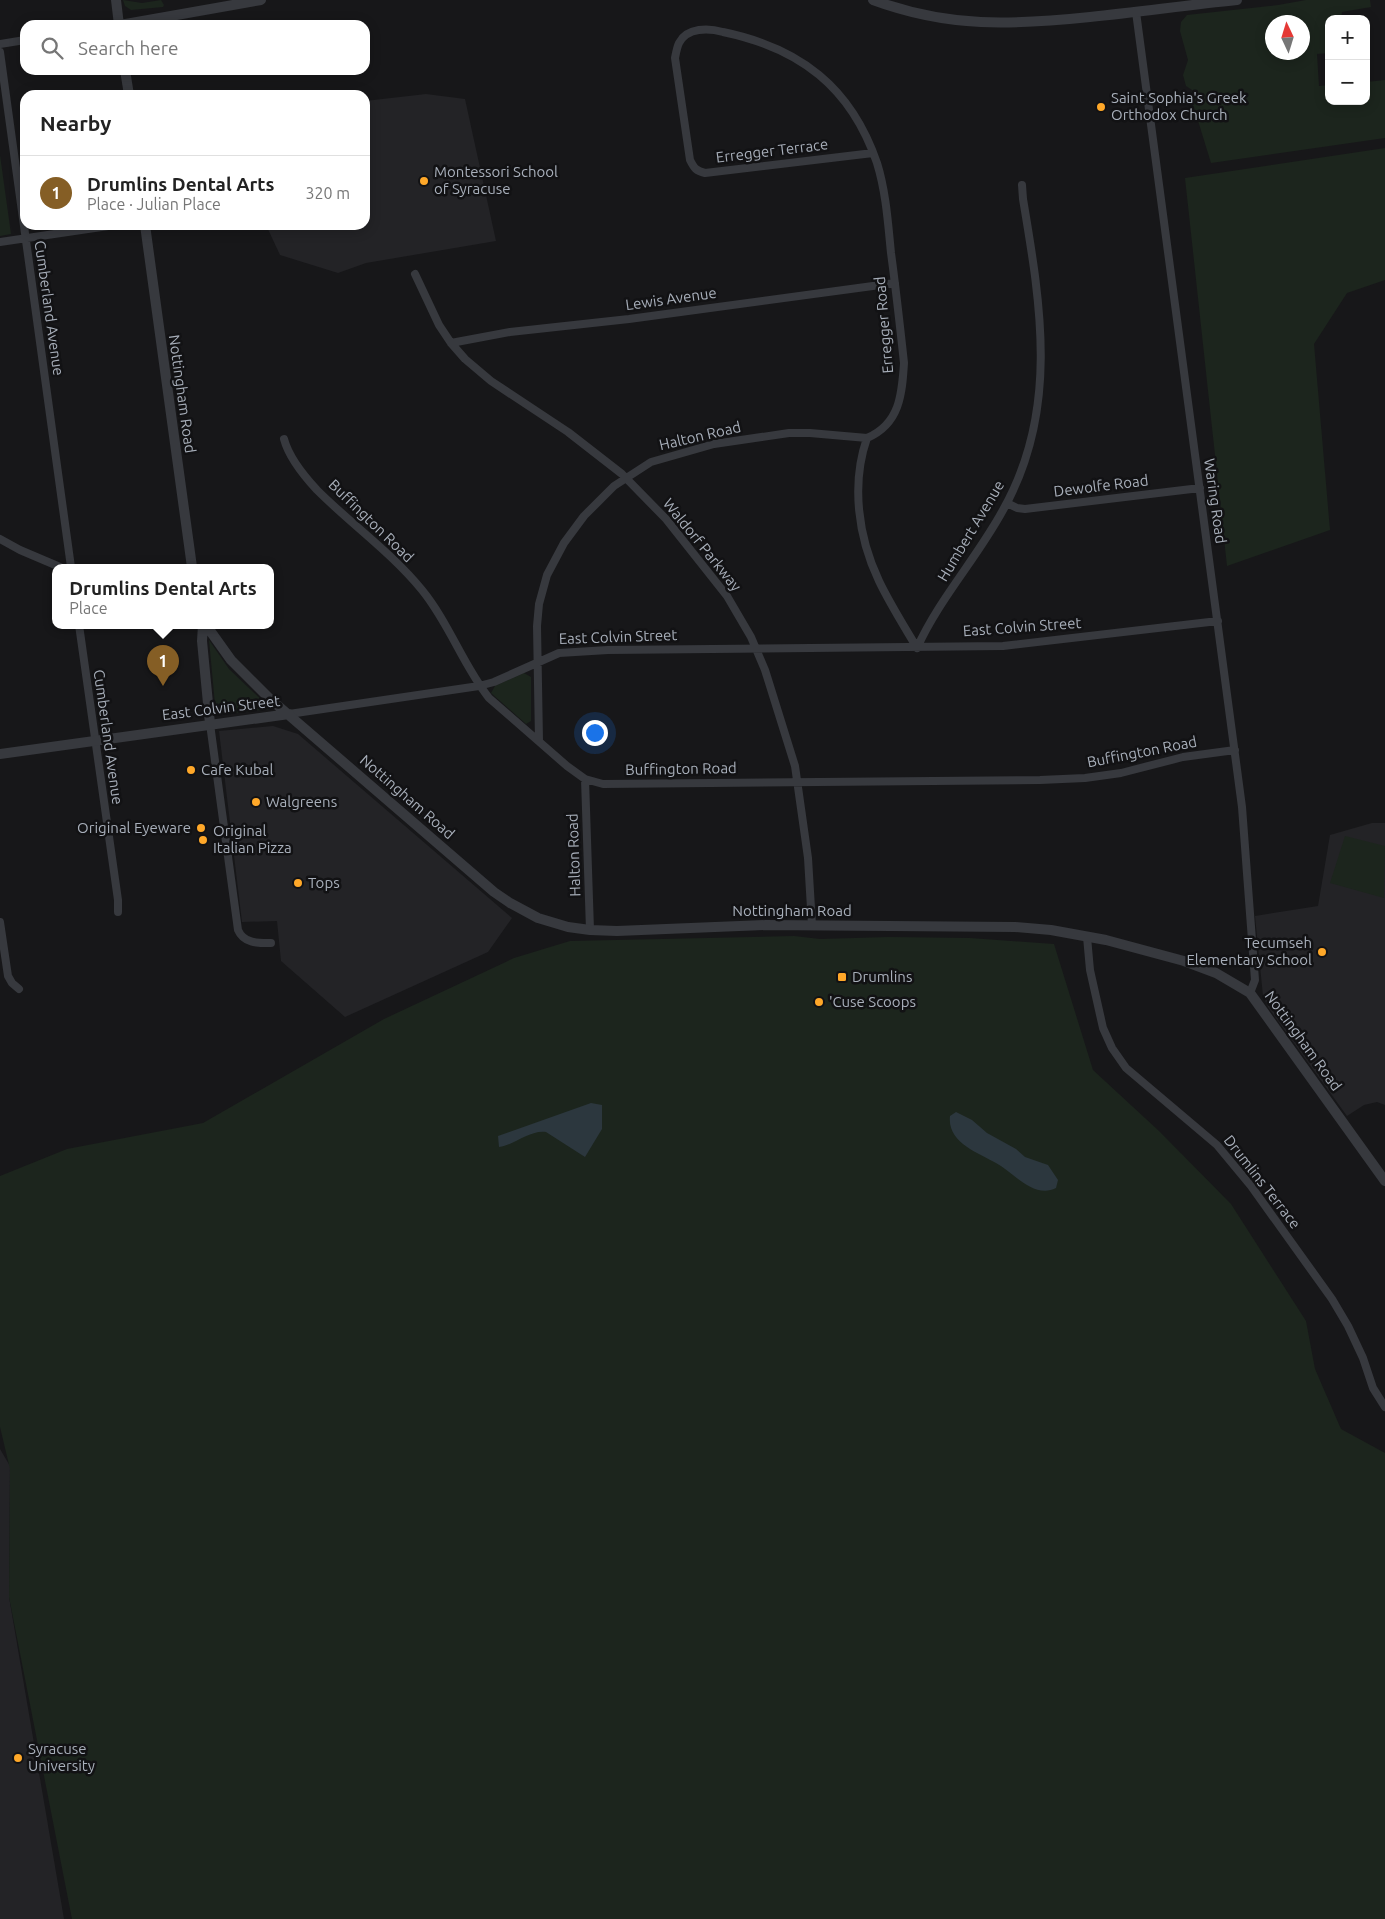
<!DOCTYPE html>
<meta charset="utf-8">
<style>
:root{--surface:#fff;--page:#f6f6f6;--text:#222;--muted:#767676;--line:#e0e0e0;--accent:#855e25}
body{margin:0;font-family:Ubuntu,sans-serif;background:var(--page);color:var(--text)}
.controls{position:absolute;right:15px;top:15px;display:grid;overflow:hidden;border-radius:10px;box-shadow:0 2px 12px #0003}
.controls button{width:45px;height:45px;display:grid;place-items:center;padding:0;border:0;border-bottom:1px solid var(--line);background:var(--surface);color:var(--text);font:25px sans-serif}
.compass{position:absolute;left:1265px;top:15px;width:45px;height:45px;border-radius:50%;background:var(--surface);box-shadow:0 2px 12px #0003;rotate:356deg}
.you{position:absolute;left:594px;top:732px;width:18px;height:18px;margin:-12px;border:4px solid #fff;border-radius:50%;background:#1a73e8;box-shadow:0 0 0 8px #1a73e833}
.badge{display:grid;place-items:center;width:32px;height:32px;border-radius:50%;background:var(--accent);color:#fff;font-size:16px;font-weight:700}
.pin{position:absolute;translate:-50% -41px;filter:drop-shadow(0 1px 2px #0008)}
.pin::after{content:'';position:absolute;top:26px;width:18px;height:15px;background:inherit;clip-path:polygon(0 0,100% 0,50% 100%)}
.popup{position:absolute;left:52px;top:564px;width:222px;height:65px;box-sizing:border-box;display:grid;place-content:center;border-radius:10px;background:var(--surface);filter:drop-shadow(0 1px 4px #0005);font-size:16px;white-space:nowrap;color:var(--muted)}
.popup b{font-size:19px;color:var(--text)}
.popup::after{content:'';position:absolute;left:50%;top:100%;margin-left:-10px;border:10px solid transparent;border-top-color:var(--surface)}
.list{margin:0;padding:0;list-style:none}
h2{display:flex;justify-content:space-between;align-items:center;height:65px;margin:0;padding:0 20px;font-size:21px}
h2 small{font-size:16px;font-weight:400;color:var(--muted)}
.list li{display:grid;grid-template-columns:32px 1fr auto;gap:15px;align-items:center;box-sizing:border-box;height:75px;padding:0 20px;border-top:1px solid var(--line)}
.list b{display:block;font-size:19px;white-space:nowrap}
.list p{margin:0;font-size:16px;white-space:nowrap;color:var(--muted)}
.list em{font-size:16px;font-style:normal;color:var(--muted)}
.icon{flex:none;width:28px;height:28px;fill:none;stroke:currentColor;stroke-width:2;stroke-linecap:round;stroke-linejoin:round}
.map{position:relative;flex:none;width:1385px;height:1919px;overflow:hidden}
.search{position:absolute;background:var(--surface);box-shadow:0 2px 12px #0003;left:20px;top:20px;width:350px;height:55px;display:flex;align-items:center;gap:12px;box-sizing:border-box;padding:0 18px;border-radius:15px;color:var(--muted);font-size:19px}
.panel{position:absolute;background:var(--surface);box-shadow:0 2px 12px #0003;left:20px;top:90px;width:350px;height:140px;border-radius:15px}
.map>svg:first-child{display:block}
.built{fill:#232326}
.green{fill:#1c251d;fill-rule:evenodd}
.water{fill:#2c373e}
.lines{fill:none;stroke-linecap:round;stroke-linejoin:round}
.minor{stroke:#37393e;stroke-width:8}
.tertiary{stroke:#37393e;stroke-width:10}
.poi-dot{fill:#ffa829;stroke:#121214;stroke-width:2}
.labels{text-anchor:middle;stroke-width:5;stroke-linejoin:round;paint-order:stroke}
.poi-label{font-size:15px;fill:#a8afba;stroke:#121214;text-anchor:start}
.street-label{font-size:15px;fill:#a8afba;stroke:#121214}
</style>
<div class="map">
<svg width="1385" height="1919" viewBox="0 0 1385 1919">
<rect width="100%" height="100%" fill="#171719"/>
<path class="built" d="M426,94L465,99L496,241L366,263L338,273L280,255L266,225H365V101Z
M273,726L298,734L512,918L488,952L345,1017L281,961L277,921L242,922L219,731Z
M1372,823H1385V1105L1377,1102L1364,1105L1347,1116L1268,1007L1263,996L1255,916L1318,906L1330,835Z
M0,1449L10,1466L9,1597L64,1919H0Z"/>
<path class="green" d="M123,0L142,3L161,0L164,5L163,7L131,10L125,6Z
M1306,0H1370L1371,7L1342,12L1341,19H1329V53L1317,54L1319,86L1329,85V101H1366V82L1385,80V138L1211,163L1191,98L1192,90L1186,86L1183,75L1188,60L1180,31L1181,22L1187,15L1278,5ZM1272,22H1302V52H1272Z
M1385,148V280L1347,293L1314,344L1330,530L1227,566L1185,178Z
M0,155L11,234L0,236Z
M209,640L229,669L271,709L216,715Z
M524,673L531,677V721L526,724L491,693L495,686Z
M1345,836L1385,846L1384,898L1330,883Z
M794,936L820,939L889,937L970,938L1054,944L1093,1070L1159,1131L1231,1204L1306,1321L1315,1369L1341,1429L1385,1453V1919H72L9,1597L10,1469L0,1427V1176L67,1149L203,1123L384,1019L514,958L570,941Z"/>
<path class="water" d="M591,1103L602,1105V1129L585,1157L546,1132C529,1130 515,1145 499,1147L498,1136Z
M956,1112L972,1120L987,1133L1016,1149L1025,1157L1048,1165L1058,1180L1056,1188C1034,1199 1014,1173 996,1163C979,1153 947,1143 950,1116Z"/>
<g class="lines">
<path class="minor" d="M1136,12L1242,807L1255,980L1250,993
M0,44L25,40
M0,52L71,567
M873,153L705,173C696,171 694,168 690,160L675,58C676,53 677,47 679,43C687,27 709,28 723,32C800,48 851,87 877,163C886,192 888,223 891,253C896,290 900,326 904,363C902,394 900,424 867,438C851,484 858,537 879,581C890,604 904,626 917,648
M0,242L115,225
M415,274L439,325L451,343L465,359L491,381L568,432L622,474L666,519L727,596L751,637L765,670L795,766L808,858L812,925
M451,343L510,332L629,319L895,283
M284,439C289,458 304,476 317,490C351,524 392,553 422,590C449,623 463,665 489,698L567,766L585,779L603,784L1040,780L1085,778L1121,773L1183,757L1235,750
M1007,503L1017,508L1025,509L1200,488
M0,539L20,550L60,567
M79,625L118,900V912
M917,648C939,599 977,558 1003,510C1059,411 1041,306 1023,199L1022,185
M289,714L479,686L494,682L559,653L608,650L1003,646L1218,621
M210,724L238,930C244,944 259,943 271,943
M539,741L537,626L539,604L547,575L564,543L584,516L614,486L651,462L714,444L789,433H810L867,438
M585,779L590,930
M0,922L8,976L12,983L19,989
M1087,937L1090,970L1103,1028L1112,1048L1126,1068L1217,1145L1251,1186L1332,1299L1348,1326L1363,1358L1373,1388L1385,1407"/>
<path class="tertiary" d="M116,0L119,25
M873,0C949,28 1012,25 1090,17C1139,12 1188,5 1237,0
M120,25L261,0
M125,70L129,95
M145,225L192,567
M203,625L202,641L210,724
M206,625L231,660L269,698L494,892L510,903L538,918L568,927L590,930L617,931L766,925L1015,927L1051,930L1106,940L1184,961L1216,973L1250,993L1385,1181
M0,754L289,714"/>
</g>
<g class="poi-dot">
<circle cx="1101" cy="107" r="5"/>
<circle cx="424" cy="181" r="5"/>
<circle cx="191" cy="770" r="5"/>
<circle cx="256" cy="802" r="5"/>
<circle cx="201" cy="828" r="5"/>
<circle cx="203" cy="840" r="5"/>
<circle cx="298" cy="883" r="5"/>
<circle cx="1322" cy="952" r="5"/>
<rect x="837" y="972" width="10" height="10" rx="2.5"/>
<circle cx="819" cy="1002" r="5"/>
<circle cx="18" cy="1758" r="5"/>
</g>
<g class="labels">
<g class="poi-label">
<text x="1111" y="103">Saint Sophia's Greek<tspan x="1111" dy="17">Orthodox Church</tspan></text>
<text x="434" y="177">Montessori School<tspan x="434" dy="17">of Syracuse</tspan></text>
<text x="201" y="775">Cafe Kubal</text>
<text x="266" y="807">Walgreens</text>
<text x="191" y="833" text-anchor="end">Original Eyeware</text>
<text x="213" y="836">Original<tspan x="213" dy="17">Italian Pizza</tspan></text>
<text x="308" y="888">Tops</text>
<text x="1312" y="948" text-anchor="end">Tecumseh<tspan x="1312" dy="17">Elementary School</tspan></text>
<text x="852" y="982">Drumlins</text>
<text x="829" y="1007">'Cuse Scoops</text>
<text x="28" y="1754">Syracuse<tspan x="28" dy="17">University</tspan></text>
</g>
<g class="street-label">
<text transform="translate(772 151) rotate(-7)" y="5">Erregger Terrace</text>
<text transform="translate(671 299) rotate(-8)" y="5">Lewis Avenue</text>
<text transform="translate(49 308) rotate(82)" y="5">Cumberland Avenue</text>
<text transform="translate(884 325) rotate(-95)" y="5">Erregger Road</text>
<text transform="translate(182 394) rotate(82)" y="5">Nottingham Road</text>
<text transform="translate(700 436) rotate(-13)" y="5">Halton Road</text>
<text transform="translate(1101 486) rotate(-7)" y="5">Dewolfe Road</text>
<text transform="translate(1215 501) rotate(82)" y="5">Waring Road</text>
<text transform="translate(371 521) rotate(44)" y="5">Buffington Road</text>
<text transform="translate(971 531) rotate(-59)" y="5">Humbert Avenue</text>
<text transform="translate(702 545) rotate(51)" y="5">Waldorf Parkway</text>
<text transform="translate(1022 627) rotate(-4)" y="5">East Colvin Street</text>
<text transform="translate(618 637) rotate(-2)" y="5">East Colvin Street</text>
<text transform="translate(221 708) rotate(-7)" y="5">East Colvin Street</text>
<text transform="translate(108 737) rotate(82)" y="5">Cumberland Avenue</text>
<text transform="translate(1142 752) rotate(-11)" y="5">Buffington Road</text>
<text transform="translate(681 769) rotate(-1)" y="5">Buffington Road</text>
<text transform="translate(407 797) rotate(41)" y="5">Nottingham Road</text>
<text transform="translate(574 855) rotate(-92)" y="5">Halton Road</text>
<text x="792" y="916">Nottingham Road</text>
<text transform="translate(1303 1041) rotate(54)" y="5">Nottingham Road</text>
<text transform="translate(1262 1182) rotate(52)" y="5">Drumlins Terrace</text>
</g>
</g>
</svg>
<div class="controls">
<button>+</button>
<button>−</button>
</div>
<svg class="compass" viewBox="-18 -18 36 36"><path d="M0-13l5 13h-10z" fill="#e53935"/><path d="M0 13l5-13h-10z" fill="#767676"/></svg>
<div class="you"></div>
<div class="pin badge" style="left:163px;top:686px">1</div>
<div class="popup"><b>Drumlins Dental Arts</b>Place</div>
<div class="search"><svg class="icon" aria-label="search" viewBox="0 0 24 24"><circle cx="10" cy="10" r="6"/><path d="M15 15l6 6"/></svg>Search here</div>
<section class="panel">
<h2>Nearby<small></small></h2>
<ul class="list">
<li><span class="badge">1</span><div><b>Drumlins Dental Arts</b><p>Place · Julian Place</p></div><em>320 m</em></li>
</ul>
</section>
</div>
